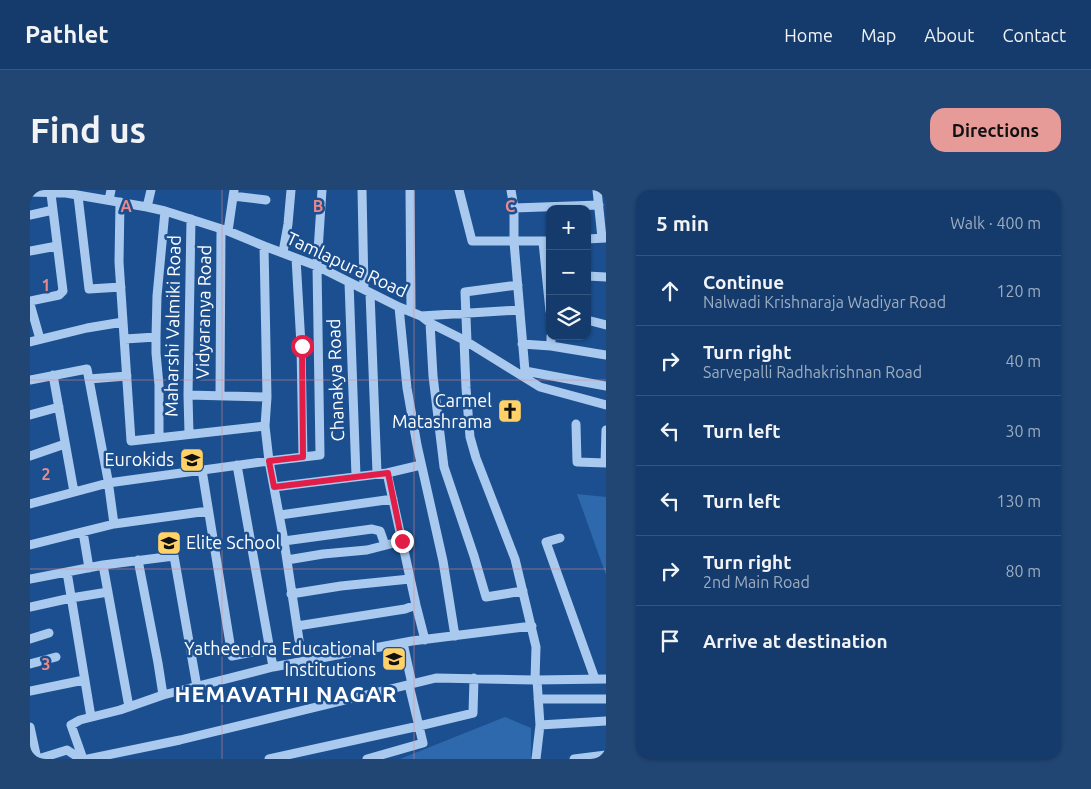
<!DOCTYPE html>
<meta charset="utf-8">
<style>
:root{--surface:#143b6b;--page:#214673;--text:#f1f3f6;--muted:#9dadc1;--line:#33557e;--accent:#e69b98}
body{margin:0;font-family:Ubuntu,sans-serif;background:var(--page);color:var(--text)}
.controls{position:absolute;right:15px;top:15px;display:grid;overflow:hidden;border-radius:10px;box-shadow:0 1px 4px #0004}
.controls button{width:45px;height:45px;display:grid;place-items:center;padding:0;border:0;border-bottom:1px solid var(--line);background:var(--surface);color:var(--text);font:25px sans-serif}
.stop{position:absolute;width:15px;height:15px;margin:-11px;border:4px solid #e11d48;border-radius:50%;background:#fff}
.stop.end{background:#e11d48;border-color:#fff;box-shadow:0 1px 5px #0008}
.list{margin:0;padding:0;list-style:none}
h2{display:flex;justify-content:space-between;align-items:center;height:65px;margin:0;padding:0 20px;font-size:21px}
h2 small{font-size:16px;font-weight:400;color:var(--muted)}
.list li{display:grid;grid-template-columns:32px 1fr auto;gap:15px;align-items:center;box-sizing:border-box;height:70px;padding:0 20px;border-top:1px solid var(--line)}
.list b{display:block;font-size:19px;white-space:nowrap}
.list p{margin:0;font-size:16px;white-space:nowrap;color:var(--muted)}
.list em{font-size:16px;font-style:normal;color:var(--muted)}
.icon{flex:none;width:28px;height:28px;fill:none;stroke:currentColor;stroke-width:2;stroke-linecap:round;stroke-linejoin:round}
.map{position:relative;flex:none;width:576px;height:569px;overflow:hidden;border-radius:15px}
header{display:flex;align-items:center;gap:30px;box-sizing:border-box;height:70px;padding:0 25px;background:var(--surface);border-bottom:1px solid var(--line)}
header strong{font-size:24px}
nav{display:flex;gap:28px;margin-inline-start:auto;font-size:18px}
.intro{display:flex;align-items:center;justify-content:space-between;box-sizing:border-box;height:120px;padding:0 30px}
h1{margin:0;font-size:35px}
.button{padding:12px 22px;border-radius:15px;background:var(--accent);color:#111;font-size:18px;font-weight:700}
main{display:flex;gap:30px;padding:0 30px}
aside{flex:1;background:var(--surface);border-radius:15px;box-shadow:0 1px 4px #0004}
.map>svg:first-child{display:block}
.green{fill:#2e69ad}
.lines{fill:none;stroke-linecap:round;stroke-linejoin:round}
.minor{stroke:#a9c9ee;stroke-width:9}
.route{stroke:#e11d48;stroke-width:6}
.grid{fill:none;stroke:#e88989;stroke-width:1;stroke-opacity:0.55}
.labels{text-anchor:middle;stroke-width:5;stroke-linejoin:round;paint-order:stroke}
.street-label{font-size:18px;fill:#fff;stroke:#1b4f8f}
.poi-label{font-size:18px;fill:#fff;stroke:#1b4f8f;text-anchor:end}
.district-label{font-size:22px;font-weight:bold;letter-spacing:1px;fill:#fff;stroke:#1b4f8f}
.grid-label{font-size:16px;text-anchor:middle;font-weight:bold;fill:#e88989;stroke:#1b4f8f;stroke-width:5;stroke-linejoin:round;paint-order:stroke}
</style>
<header>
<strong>Pathlet</strong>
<nav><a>Home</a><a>Map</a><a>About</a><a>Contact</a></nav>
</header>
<div class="intro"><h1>Find us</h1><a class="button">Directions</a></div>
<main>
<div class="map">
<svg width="576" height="569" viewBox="0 0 576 569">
<rect width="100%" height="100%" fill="#1b4f8f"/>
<path class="green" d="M547,304L576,307V385Z
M475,527L501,538V569H370Z"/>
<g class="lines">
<path class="minor" d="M332,0L334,99
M380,0L381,122
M429,0L442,51H520
M481,0L484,18L569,15
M567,0L572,48
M0,2L36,3L117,17L135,21L198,41L234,56L287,76L369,117L391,126L400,133L434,150L510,197L576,215
M48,6L59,99L91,97
M203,6L236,10
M79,10L81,0
M90,12L89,72L101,251L235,236
M117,17L121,0
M484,18V52L495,181L493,185
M0,25L23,20
M198,41L204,0
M557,49L576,48
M513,52L520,121
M234,56L237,207L235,236L239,271L254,351L269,450
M0,61L27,56
M253,62L258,34L261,0
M266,68L271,155L273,267
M557,86L576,87
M319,92L326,286
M340,103L347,283
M0,111L29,105L33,101L21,4
M0,114L10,149
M369,117L377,198L387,255L413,371L425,446
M391,126L490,120
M557,130L576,135
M400,133L403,186L414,277L444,366L456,407L493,401
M95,149L126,147
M434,150L436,198L440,247L446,268L485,369L506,457L505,490
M0,152L57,138L93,132
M437,152L435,102L488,95
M492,154L521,156V146
M521,156L576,165
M495,181L576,196
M23,185L44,302
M59,189L97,186
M0,190L57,179L78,290L84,334
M158,205L237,207
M190,206L191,39
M0,225L29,217
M546,234L547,272L576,273
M159,244L158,205L161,29
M129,248V195L126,163V147L127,106L135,21
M0,266L35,254
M575,273L576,240
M207,275L243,477
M172,280L202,466L239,459
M357,283L386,415L395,450
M244,297L357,283L391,275
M0,314L78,293L239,271L290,265L287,76L292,0
M250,325L363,309
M53,342L59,378
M530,348L516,352L565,489
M254,351L342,339L350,341L355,355
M0,355L84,334L178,321
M108,370L128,473L133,505
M257,370L293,364L337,360L372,351
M73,375L99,517
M37,382L61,527
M0,389L73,375L144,366L167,497
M261,404L311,396L380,389
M0,417L41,408L78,402
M267,436L375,419L386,415
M0,449L19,443
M373,453L382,494
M0,474L26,467
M507,490L510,535L576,531
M0,501L54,490
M508,509H576
M0,537L7,569
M8,569L37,560L51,569
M53,569L41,535L50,530L90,520L133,505L243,477L382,451L502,436
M58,569L150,550L406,488L505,490L576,489
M239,569L389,536L443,523L444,488
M337,569L393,553L379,495
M506,569L510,535
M544,569L576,565"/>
</g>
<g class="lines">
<path class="route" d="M272,156L273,267L239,271L244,297L358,283L372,351"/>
</g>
<path class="grid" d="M192,0V569M384,0V569M0,190H576M0,379H576"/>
<defs>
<symbol id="church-square" viewBox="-11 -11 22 22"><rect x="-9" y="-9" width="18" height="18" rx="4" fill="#ffd166" stroke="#1b4f8f"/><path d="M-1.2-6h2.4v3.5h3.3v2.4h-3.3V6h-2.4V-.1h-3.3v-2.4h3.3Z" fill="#111"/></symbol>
<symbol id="school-square" viewBox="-11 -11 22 22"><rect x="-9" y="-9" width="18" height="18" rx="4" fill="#ffd166" stroke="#1b4f8f"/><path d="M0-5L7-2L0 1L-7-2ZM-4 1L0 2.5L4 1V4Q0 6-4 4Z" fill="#111"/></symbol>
<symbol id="university-square" viewBox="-11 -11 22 22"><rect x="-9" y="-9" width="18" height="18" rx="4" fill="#ffd166" stroke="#1b4f8f"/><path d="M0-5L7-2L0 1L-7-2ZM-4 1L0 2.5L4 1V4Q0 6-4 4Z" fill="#111"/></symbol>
</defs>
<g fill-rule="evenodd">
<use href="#church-square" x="466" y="207" width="28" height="28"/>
<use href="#school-square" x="148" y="256" width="28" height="28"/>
<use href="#school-square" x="125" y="339" width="28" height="28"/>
<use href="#university-square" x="350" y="455" width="28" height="28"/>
</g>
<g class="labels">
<g class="street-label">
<text transform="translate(317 75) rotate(25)" y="6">Tamlapura Road</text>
<text transform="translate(174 122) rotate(-89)" y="6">Vidyaranya Road</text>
<text transform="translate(143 136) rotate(-89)" y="6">Maharshi Valmiki Road</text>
<text transform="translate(306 190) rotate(-92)" y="6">Chanakya Road</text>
</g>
<g class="poi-label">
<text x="462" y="217">Carmel<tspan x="462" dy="21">Matashrama</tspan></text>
<text x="144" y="276">Eurokids</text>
<text x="156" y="359" text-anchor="start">Elite School</text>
<text x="346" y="465">Yatheendra Educational<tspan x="346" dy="21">Institutions</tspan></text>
</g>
<g class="district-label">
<text x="256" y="512">HEMAVATHI NAGAR</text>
</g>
</g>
<g class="grid-label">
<text x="96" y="22">A</text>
<text x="288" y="22">B</text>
<text x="480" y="22">C</text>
<text x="16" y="101">1</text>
<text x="16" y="290">2</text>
<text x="16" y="480">3</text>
</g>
</svg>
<div class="controls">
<button>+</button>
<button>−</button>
<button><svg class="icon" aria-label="layers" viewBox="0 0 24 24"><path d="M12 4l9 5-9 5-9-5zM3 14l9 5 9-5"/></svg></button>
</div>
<div class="stop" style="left:272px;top:156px"></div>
<div class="stop end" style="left:372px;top:351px"></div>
</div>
<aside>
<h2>5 min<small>Walk · 400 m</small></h2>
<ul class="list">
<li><svg class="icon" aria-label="ahead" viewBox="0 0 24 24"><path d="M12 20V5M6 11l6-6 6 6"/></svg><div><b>Continue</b><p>Nalwadi Krishnaraja Wadiyar Road</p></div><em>120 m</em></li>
<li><svg class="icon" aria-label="right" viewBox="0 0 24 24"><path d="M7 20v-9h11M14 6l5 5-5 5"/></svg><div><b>Turn right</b><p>Sarvepalli Radhakrishnan Road</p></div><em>40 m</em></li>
<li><svg class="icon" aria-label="left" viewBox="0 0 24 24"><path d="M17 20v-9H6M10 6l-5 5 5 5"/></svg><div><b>Turn left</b></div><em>30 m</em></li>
<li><svg class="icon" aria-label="left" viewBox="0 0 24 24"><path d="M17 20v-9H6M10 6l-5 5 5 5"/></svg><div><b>Turn left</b></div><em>130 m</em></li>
<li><svg class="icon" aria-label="right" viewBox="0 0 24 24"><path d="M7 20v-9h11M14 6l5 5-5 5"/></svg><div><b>Turn right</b><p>2nd Main Road</p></div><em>80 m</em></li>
<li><svg class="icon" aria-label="arrive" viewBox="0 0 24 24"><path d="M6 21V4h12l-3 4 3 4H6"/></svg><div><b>Arrive at destination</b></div></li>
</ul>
</aside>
</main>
